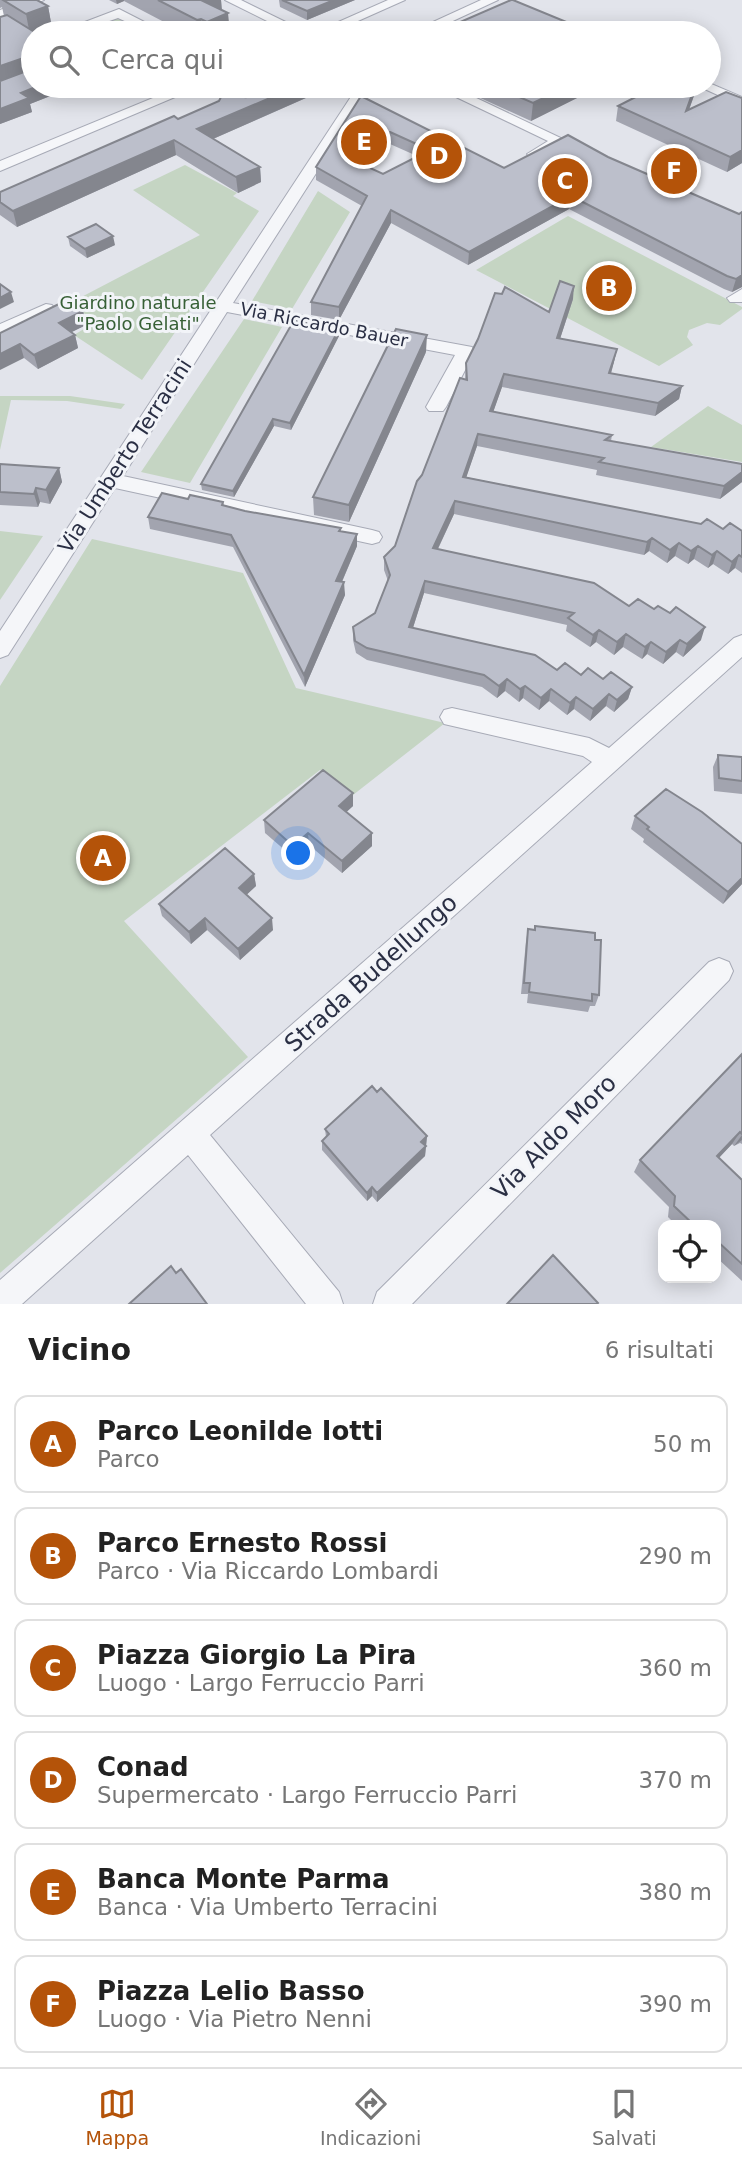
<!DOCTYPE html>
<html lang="it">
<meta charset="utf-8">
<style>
:root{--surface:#fff;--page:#f6f6f6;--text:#222;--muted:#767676;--line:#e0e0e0;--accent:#b45309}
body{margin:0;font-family:"DejaVu Sans",sans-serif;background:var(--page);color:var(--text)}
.controls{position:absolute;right:21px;bottom:21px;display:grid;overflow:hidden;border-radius:14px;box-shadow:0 4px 18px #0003}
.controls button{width:63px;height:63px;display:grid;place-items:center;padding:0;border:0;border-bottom:2px solid var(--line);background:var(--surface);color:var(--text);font:35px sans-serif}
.you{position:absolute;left:299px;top:854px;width:24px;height:24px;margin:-18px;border:5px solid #fff;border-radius:50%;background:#1a73e8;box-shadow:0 0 0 10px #1a73e833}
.badge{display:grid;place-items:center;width:46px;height:46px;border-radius:50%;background:var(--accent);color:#fff;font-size:23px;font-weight:700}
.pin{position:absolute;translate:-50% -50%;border:4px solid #fff;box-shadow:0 2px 7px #0006}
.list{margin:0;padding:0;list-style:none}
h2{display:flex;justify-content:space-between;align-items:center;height:91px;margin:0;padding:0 28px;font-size:30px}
h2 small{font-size:23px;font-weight:400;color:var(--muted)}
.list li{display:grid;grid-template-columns:46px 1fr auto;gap:21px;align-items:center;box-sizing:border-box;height:98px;margin:0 14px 14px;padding:0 14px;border:2px solid var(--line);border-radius:14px}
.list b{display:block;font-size:26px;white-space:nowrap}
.list p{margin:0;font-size:23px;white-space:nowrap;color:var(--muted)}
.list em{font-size:23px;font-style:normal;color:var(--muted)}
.icon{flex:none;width:38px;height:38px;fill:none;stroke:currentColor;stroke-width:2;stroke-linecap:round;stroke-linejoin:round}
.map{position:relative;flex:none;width:742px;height:1304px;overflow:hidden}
.search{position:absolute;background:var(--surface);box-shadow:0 4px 18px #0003;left:21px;right:21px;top:21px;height:77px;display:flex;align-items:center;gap:18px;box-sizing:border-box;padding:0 24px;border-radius:38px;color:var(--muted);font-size:26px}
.sheet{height:763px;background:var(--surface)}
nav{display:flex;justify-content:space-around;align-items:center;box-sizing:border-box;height:98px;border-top:2px solid var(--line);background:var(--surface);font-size:19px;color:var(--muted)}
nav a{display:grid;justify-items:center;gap:4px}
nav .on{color:var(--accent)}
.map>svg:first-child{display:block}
.green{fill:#c5d5c3}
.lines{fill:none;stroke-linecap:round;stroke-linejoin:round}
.minor-casing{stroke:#a7aab6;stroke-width:2}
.minor{fill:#f5f6f9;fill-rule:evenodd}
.wall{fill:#a2a4af;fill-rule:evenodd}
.shaded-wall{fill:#84868e}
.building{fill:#bcbfcb;stroke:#84868e;stroke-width:2;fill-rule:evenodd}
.labels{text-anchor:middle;stroke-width:6;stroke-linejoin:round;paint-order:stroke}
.far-park-label{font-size:18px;fill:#376036;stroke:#f2f4f8}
.far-street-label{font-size:18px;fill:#2a2f44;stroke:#f2f4f8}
.street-label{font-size:21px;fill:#2a2f44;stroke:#f2f4f8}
.near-street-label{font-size:24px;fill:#2a2f44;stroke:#f2f4f8}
</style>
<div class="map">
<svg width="742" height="1304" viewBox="0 0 742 1304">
<rect width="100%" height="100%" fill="#e2e4eb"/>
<path class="green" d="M116,18L142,31L73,33Z
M185,165L237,193L233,196L259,211L142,380L74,335L97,321L68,304L200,235L133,190Z
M318,191L350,212L292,309L252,301Z
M568,216L742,307V309L720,325L707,323L689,330L687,337L693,345L659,366L476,270Z
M244,319L282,327L190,483L141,472Z
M0,396H70L125,404L121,409L67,401L11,400L0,450Z
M708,406L742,425V462L651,447Z
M0,531L43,536L0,600Z
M92,539L243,573L296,688L445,723L353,795L320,770L124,921L248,1057L0,1273V686Z"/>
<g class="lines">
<defs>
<path id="minor" d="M26,0H44L0,18V10Z
M225,0H241L308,33H291Z
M388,0H405L331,33L318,31Z
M481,0H498L427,33H409Z
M119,9L160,30L156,33H138L142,29L118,18L75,33H56Z
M709,83L742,97V106L698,86H709Z
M182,86H201L0,171V161Z
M358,86H372L233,303L472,347L475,351L446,407L443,411H429L426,407L455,355L227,312L123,476L372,530L379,532L382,537L379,542L372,544L115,488L8,655L0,658V631Z
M433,86H451L567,141L540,157H530L527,154L548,141Z
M742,289V302H730L727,298Z
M46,304L52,305L55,309L52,313L0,336V324Z
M742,635V657L210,1135L339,1292L343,1304H306L188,1155L22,1304H0V1280L592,762L583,756L444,724L440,717L444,710L452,708L589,738L609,748L734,638Z
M719,958L729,962L733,971L729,980L412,1304H373L377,1292L709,962Z"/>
</defs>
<use href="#minor" class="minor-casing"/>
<use href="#minor" class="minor"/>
</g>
<path class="wall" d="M0,0H37L48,6L52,28L36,33L33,86H92L69,95L63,91L30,104L32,112L0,124V17L4,16L2,7L0,8Z
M109,0H221L222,11L230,33H185L124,1L117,4Z
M279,0H355L307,20L280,7Z
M333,86L213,139L260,167L261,182L238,193L176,155L17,227L0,215V192L178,119L244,96L243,92Z
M454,86H601L531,121Z
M696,90L689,110L742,163L727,172L616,121L618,106Z
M361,96L504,168L608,157L739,214L742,212V287L732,292L724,289L569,209L468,265L391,223L339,320L311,315V302L362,206L316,180V167ZM390,144L417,156L383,174L363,165L371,154Z
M68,237L115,245L87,258L70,246Z
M573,299L560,339L617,349L611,374L682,386L679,399L655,416L502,387L493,412L612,435L611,441L742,464V482L720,499L596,475L597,470L477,446L466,477L723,529L742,531V573L735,568L728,574L713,564L708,568L694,559L688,564L675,556L667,563L649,551L644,555L454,514L438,549L629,606L701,640L683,657L676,652L663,664L647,654L642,659L623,647L614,655L596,642L590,647L566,631L567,625L424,593L413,628L557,670L603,679L632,687L628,699L614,712L606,706L590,721L574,709L567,715L549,701L539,710L523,698L519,702L505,691L497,698L482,687L367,660L356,653L353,640V627L375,613L388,581L384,570V557L395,546L422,475L465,380L466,363L549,312Z
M83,311L86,325L71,332L75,335L78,348L38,369L24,358L0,333Z
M339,329V336L291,430L274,426L234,497L202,490L201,484Z
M426,352L349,522L314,515L313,497Z
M0,464L59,468L62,482L50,504L40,502L38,507L0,505Z
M188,499L223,502L224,505L245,511L341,528V531L357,546L342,582L345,595L305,687L233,547L150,529L148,517Z
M718,755L742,757V794L714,791L713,767Z
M353,793V806L346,812L372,833V846L342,873L309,845L294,858L265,833L264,820Z
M635,816L742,844V884L723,904L643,842L644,839L631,829Z
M254,874L256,886L246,895L273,930L240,960L207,930L191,944L162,916L159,904Z
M528,929L599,995L595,1006H590L588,1012L527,1003L528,994H521L526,941Z
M742,1054V1144L740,1143L734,1146L732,1144L719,1158L742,1180V1281L716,1257V1225H676L668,1217L669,1207L634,1172L640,1160Z
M377,1092L427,1136L425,1156L377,1202L372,1196L367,1201L322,1150V1141L326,1137L325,1129Z"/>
<path class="shaded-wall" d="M116,0H124V1L117,4Z
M201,0H221L222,13L203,20Z
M334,0H355L307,20V11Z
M48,6L52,28L30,35L26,14Z
M228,13L230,33H208L207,22Z
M201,19L202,33H198L197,20Z
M29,56L32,70L0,81V66Z
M38,86H61L63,91L30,104L32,112L0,124V109L21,93Z
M68,86H92L69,95Z
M298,86H333L199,145L197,129Z
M569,86H601L531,121L533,103Z
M695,86H696V90L683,126L686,111Z
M390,132V144L371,154L357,175V162L371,141Z
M174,140L176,155L17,227L13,211Z
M742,150V163L727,172L730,157Z
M260,167L261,182L238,193L236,177Z
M571,196L569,209L468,265L469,252Z
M391,210V223L339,320V307Z
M113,236L115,245L87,258L85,249Z
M742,275V287L732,292L736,279Z
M574,286L573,299L556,351L557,338Z
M11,292L14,302L0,309V298Z
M83,311L86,325L62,337L59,323Z
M339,329V336L291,430L290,423Z
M75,335L78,348L38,369L34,355Z
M427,335L426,352L349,522V505Z
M20,344L24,358L0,370V354Z
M617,349L614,362L607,386L609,373Z
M504,374L502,387L489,424L490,411Z
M682,386L679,399L655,416L658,403Z
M273,419L274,426L234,497L233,491Z
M478,434L477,446L462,490L463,477Z
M59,468L62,482L50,504L46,490Z
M742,472V482L720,499L724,486Z
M36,488L40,502L38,507L34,494Z
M455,501L454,514L432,561L433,548Z
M357,534V546L337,593L336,581Z
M652,538L649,551L644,555L647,542Z
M679,543L675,556L667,563L670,550Z
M698,546L694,559L688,564L691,551Z
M717,551L713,564L708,568L712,555Z
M739,555L735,568L728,574L732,562Z
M425,581L424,593L409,640V627Z
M344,582L345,595L305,687L304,675Z
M705,627L701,640L683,657L687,644Z
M599,630L596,642L590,647L593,635Z
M626,634L623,647L614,655L617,642Z
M680,640L676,652L663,664L666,652Z
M651,642L647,654L642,659L645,647Z
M507,679L505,691L497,698L499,686Z
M525,686L523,698L519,702L520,689Z
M632,687L628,699L614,712L617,700Z
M551,689L549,701L539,710L541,698Z
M609,694L606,706L590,721L593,709Z
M576,697L574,709L567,715L570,703Z
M353,793V806L339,819V806Z
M308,833L309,845L294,858L293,846Z
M372,833V846L342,873V861Z
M254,874L256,886L241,900L239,888Z
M742,878V884L723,904L728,892Z
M205,918L207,930L191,944L189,932Z
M272,918L273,930L240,960L238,949Z
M740,1132L732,1144L709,1168L717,1156Z
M742,1135V1140L734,1146Z
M427,1136L425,1156L377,1202V1193Z
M372,1187V1196L367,1201V1193Z"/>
<path class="building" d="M3,0H37L48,6L26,14Z
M158,0H201L228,13L207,22L201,19L197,20Z
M282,0H334L307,11Z
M511,0H513L593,33H435Z
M7,15L36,33H33V86H38L21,93L29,98L0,109V81L32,69L33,58L29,56L0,66V17Z
M254,86H298L197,129L260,167L236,177L174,140L13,211L0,202V192L174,116L178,119L219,101L222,95L245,97L243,92L253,88Z
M494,86H569L533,103Z
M657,86H695L686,111L726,92L742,98V150L730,157L618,106Z
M361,96L504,168L568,135L608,157L739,214L742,212V275L736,279L727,276L571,196L469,252L391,210L339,307L311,302L367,196L316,167ZM390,132L430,150L383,174L357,162L371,141Z
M96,224L113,236L85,249L68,237Z
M560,281L574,286L557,338L617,349L609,373L682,386L658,403L504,374L490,411L612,435L605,440L742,464V472L724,486L599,462L604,458L478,434L463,477L701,524L707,519L723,529L730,523L742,531V557L739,555L732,562L717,551L712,555L698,546L691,551L679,543L670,550L652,538L647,542L455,501L433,548L594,583L629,606L638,599L654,609L658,606L670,613L676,607L705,627L687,644L680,640L666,652L651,642L645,647L626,634L617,642L599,630L593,635L568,618L574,613L425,581L409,627L535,655L557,670L565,663L581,675L588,668L603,679L611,672L632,687L617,700L609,694L593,709L576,697L570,703L551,689L541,698L525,686L520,689L507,679L499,686L484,675L367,648L355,641L353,627L375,613L390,575L384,557L395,546L417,481L422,475L460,378L467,380L466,363L478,339L495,293L502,294L505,287L549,312Z
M0,284L11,292L0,298Z
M67,300L83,311L59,323L75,335L34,355L20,344L0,354V333Z
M294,320L339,329L290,423L273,419L233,491L201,484Z
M396,329L427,335L349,505L313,497Z
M0,464L59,468L46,490L36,488L34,494L0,492Z
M162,493L188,499L190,495L223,502L222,505L245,511L341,528L339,531L357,534L336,581L344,582L304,675L231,535L148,517Z
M718,755L742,757V781L719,778Z
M323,770L353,793L339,806L372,833L342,861L308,833L293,846L264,820Z
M666,789L702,812L742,844V878L728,892L647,829L649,827L635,816Z
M225,848L254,874L239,888L272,918L238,949L205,918L189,932L159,904Z
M535,926L595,933V940H601L599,995L592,994V1001L529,992L530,983H524L528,929L535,930Z
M742,1054V1134L740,1132L717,1156L742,1180V1264L716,1240V1225H694L674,1206L675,1196L640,1160Z
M372,1086L377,1092L381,1088L427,1136L421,1142L426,1146L377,1193L372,1187L367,1193L322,1141L329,1134L325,1129Z
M553,1255L598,1303L597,1304H507Z
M171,1266L176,1273L181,1269L207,1304H129Z"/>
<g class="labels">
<g class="far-park-label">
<text x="138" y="309">Giardino naturale<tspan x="138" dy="21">"Paolo Gelati"</tspan></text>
</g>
<g class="far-street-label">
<text transform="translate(324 325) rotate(11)" y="6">Via Riccardo Bauer</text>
</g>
<g class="street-label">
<text transform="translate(125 456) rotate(-57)" y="7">Via Umberto Terracini</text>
</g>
<g class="near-street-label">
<text transform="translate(371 973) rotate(-42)" y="8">Strada Budellungo</text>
<text transform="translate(554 1137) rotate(-45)" y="8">Via Aldo Moro</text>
</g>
</g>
</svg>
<div class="controls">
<button><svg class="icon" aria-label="locate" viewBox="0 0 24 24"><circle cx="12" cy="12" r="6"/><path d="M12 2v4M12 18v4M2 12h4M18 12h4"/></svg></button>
</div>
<div class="you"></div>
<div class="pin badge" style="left:103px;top:858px">A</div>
<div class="pin badge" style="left:609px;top:288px">B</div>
<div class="pin badge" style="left:565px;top:181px">C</div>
<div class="pin badge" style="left:439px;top:156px">D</div>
<div class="pin badge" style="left:364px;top:142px">E</div>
<div class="pin badge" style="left:674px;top:171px">F</div>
<div class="search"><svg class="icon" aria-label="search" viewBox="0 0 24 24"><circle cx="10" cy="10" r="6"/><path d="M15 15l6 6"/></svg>Cerca qui</div>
</div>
<section class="sheet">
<h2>Vicino<small>6 risultati</small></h2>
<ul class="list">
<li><span class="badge">A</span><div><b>Parco Leonilde Iotti</b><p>Parco</p></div><em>50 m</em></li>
<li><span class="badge">B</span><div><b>Parco Ernesto Rossi</b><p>Parco · Via Riccardo Lombardi</p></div><em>290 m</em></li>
<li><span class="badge">C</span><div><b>Piazza Giorgio La Pira</b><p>Luogo · Largo Ferruccio Parri</p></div><em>360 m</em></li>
<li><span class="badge">D</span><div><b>Conad</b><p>Supermercato · Largo Ferruccio Parri</p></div><em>370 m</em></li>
<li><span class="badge">E</span><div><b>Banca Monte Parma</b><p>Banca · Via Umberto Terracini</p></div><em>380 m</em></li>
<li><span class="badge">F</span><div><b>Piazza Lelio Basso</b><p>Luogo · Via Pietro Nenni</p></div><em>390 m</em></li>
</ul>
</section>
<nav>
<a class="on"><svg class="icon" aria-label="map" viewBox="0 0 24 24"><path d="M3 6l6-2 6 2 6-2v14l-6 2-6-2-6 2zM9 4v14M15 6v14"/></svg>Mappa</a>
<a><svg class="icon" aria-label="directions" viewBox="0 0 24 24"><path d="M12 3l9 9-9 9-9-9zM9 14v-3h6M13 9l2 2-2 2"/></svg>Indicazioni</a>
<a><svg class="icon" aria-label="saved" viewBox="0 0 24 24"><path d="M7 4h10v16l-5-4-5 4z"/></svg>Salvati</a>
</nav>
